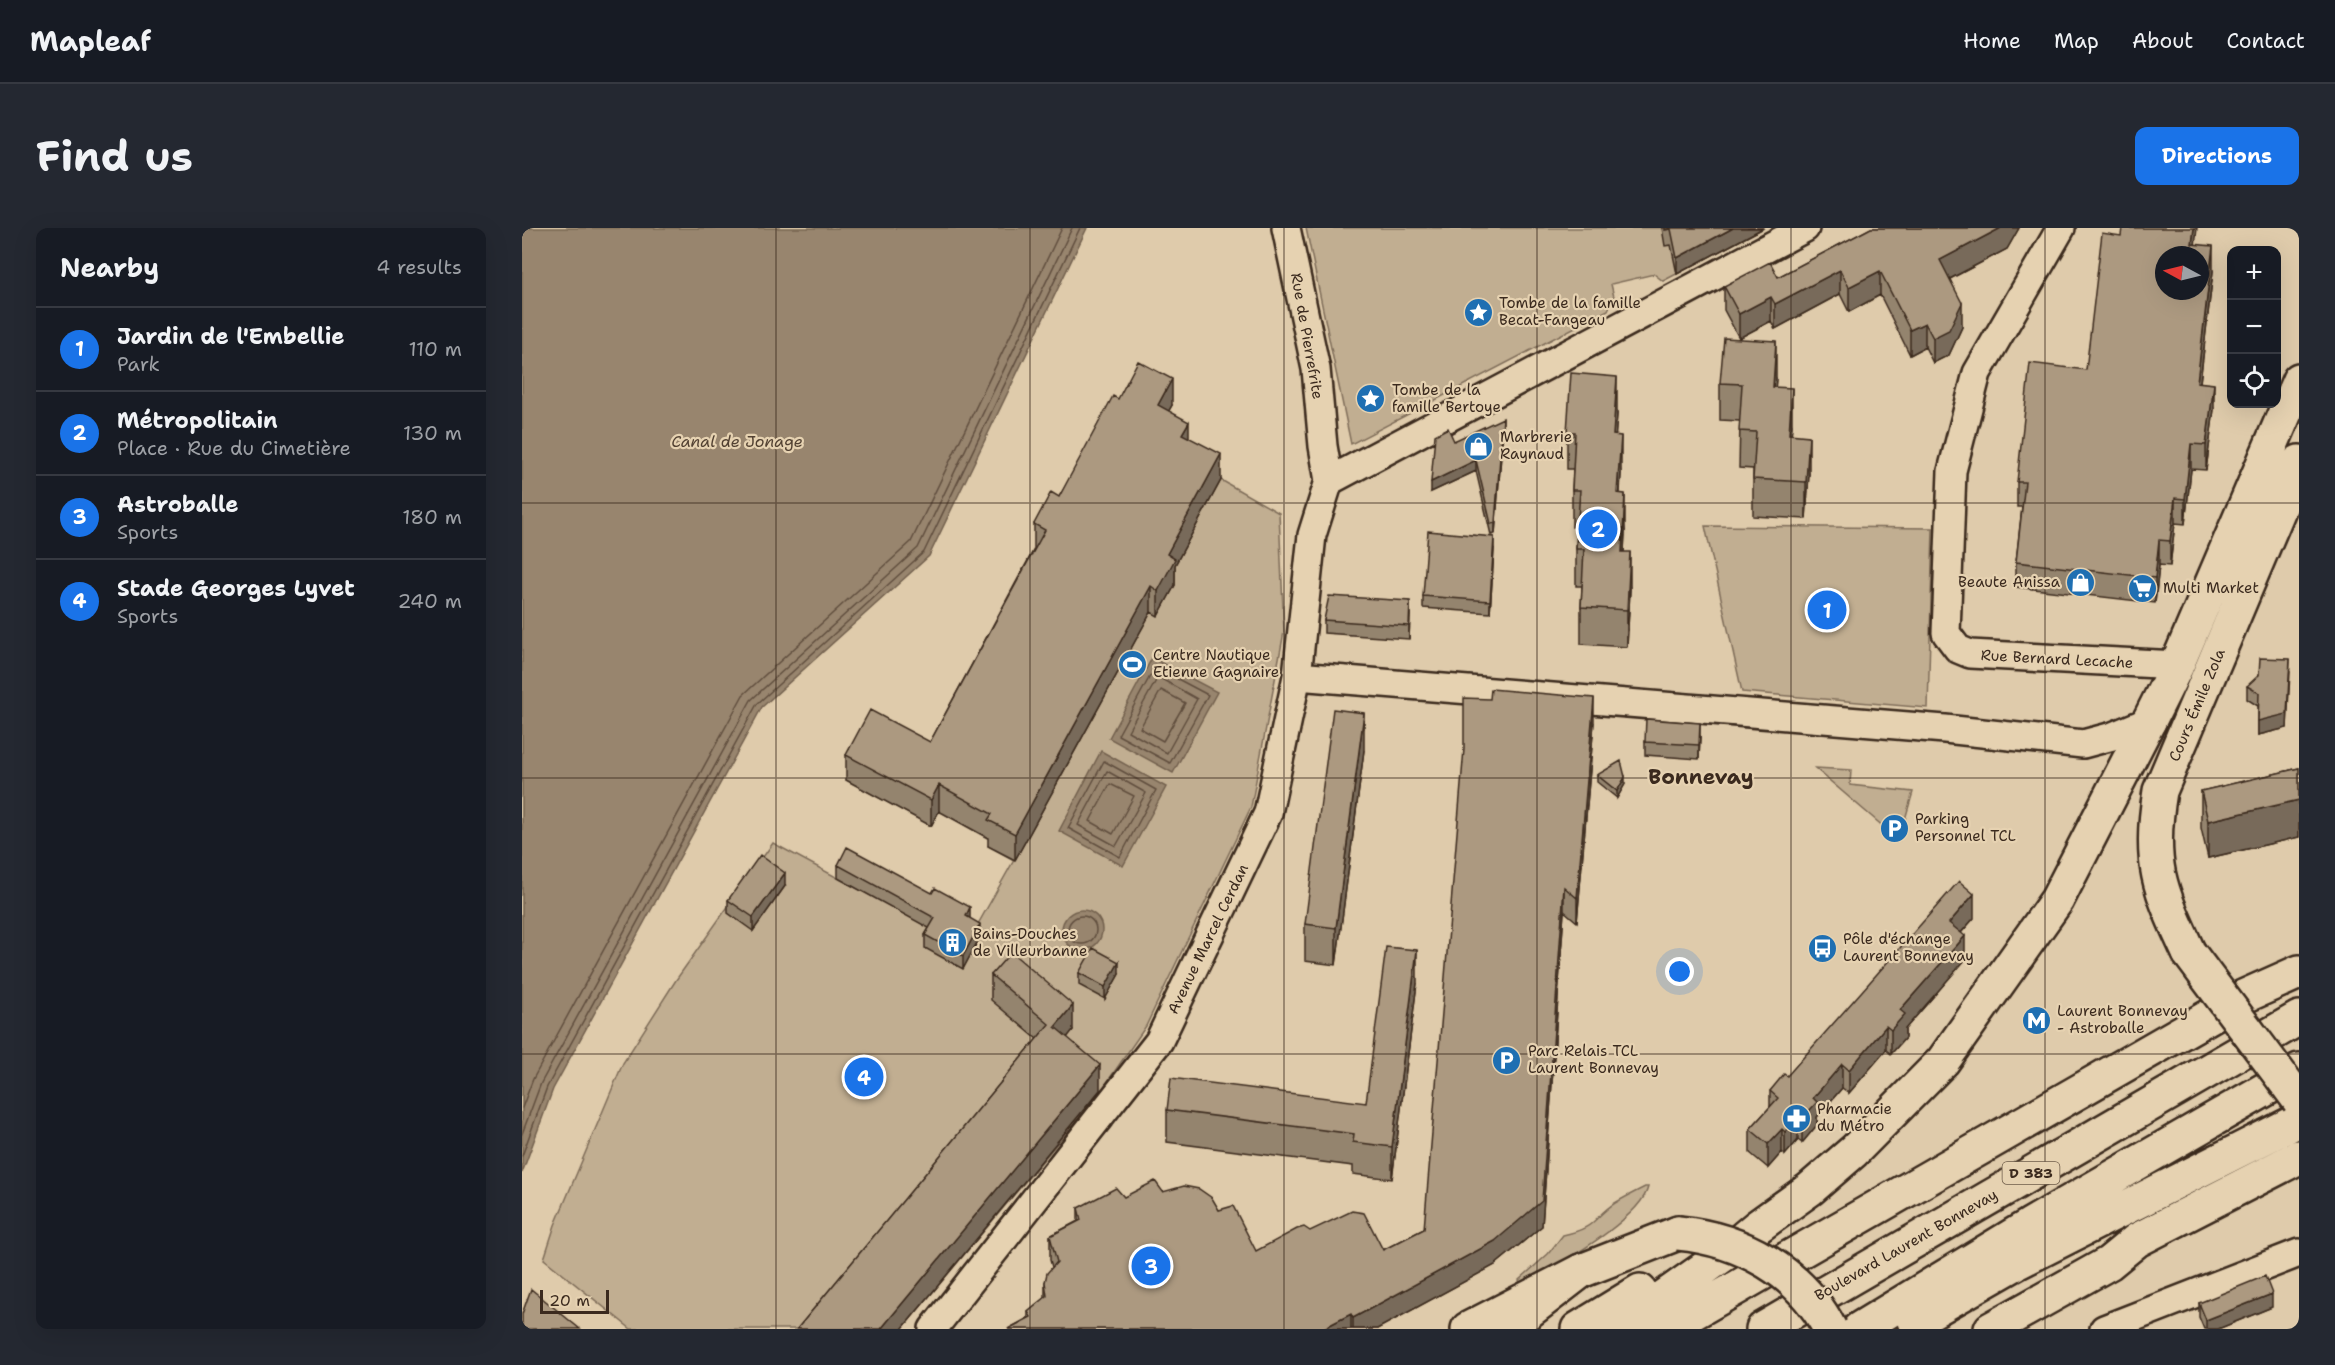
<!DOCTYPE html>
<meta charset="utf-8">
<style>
:root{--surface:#171b24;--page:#242831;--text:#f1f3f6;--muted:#9ea1a6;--line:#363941;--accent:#1a73e8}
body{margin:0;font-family:"Shantell Sans",sans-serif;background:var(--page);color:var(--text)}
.controls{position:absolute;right:18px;top:18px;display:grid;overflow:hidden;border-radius:12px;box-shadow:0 6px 24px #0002}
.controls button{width:54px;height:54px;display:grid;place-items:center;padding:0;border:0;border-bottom:2px solid var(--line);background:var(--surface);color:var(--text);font:30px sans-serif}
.compass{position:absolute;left:1633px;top:18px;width:54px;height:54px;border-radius:50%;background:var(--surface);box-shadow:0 6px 24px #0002;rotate:277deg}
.scale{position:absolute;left:18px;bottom:15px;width:69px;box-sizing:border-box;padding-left:6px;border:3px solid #3b2a1e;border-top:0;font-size:16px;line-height:21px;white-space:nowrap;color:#3b2a1e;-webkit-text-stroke:4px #e6d2b1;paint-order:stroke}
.you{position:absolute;left:1158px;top:744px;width:21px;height:21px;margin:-15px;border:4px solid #fff;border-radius:50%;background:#1a73e8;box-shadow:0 0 0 9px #1a73e833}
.badge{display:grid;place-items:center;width:39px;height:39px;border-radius:50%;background:var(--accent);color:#fff;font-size:20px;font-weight:700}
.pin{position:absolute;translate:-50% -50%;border:3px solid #fff;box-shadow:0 2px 6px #0006}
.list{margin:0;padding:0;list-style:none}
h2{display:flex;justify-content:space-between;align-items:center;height:78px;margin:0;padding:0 24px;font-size:26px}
h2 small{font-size:20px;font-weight:400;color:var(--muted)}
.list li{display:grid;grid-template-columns:39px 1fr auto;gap:18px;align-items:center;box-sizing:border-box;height:84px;padding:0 24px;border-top:2px solid var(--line)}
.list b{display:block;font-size:22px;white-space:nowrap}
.list p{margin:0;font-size:20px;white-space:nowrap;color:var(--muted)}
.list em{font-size:20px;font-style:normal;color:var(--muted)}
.icon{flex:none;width:33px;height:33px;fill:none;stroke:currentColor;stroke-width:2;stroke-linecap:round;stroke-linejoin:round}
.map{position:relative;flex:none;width:1777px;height:1101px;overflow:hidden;border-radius:12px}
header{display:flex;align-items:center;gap:36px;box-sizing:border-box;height:84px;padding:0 30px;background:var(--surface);border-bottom:2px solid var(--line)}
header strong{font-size:28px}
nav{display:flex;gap:33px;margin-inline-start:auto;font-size:21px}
.intro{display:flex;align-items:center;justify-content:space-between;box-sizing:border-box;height:144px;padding:0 36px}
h1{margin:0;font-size:42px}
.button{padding:15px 27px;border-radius:12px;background:var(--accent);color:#fff;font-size:21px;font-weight:700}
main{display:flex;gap:36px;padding:0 36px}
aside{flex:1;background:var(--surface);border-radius:12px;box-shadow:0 6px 24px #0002}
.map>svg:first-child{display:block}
.green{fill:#c1ae91;stroke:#7e6c58;stroke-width:1.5}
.water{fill:#98856e;stroke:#73614e;stroke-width:1.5}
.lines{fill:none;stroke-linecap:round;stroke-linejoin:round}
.shore{stroke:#604e3e;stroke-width:1.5}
.minor-casing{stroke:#3b2a1e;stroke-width:32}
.secondary-casing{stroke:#3b2a1e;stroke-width:38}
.primary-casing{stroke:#3b2a1e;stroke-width:38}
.trunk-casing{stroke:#3b2a1e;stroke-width:38}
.minor{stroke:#e6d2b1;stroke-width:27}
.secondary{stroke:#e6d2b1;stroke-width:33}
.primary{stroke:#e6d2b1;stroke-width:33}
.trunk{stroke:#e6d2b1;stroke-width:33}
.secondary-bridge-casing{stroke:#3b2a1e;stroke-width:38;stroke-linecap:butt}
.primary-bridge-casing{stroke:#3b2a1e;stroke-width:38;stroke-linecap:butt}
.secondary-bridge{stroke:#e6d2b1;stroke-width:33}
.primary-bridge{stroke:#e6d2b1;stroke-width:33}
.wall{fill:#94846e;stroke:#3b2a1e;stroke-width:1.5}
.shaded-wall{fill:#786b5a;stroke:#3b2a1e;stroke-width:1.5}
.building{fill:#ac9980;stroke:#3b2a1e;stroke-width:1.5;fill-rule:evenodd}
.grid{fill:none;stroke:#3b2a1e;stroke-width:1.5;stroke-opacity:0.55}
.labels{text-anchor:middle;stroke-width:4.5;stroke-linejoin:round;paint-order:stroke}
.shield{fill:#e6d2b1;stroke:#6e5c4a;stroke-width:1.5}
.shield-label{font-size:14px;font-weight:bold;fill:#3b2a1e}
.poi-label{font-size:15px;fill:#3b2a1e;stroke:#e6d2b1;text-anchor:start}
.street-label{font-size:15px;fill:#3b2a1e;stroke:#e6d2b1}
.water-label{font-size:16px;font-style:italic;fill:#524132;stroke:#e6d2b1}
.district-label{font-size:21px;font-weight:bold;fill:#3b2a1e;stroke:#e6d2b1}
</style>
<header>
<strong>Mapleaf</strong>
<nav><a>Home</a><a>Map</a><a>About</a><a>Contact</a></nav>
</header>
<div class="intro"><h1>Find us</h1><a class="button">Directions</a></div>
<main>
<aside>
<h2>Nearby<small>4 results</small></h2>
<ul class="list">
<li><span class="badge">1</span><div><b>Jardin de l'Embellie</b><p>Park</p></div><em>110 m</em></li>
<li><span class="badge">2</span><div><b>Métropolitain</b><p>Place · Rue du Cimetière</p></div><em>130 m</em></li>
<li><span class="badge">3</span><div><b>Astroballe</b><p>Sports</p></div><em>180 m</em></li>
<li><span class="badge">4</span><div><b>Stade Georges Lyvet</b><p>Sports</p></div><em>240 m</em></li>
</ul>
</aside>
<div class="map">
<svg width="1777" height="1101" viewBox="0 0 1777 1101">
<rect width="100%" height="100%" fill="#dfcbab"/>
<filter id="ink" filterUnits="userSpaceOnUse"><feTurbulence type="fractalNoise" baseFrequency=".0167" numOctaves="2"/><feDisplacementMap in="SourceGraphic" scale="12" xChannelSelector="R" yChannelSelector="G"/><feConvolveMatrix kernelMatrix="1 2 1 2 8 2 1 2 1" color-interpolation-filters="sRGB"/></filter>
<g filter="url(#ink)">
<path class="green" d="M784,0H1242L1141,53L1132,46L1089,56L1092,69L1086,82L829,216Z
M616,159L650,177L636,203L699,252L757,285L762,404L729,579L624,798L579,863L380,1101H109L22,1031L33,997L101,835L154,752L251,615L401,696H456L492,632L466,618L469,612L417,583L409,598L324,552L348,507L408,539L522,327L512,321L522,304Z
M1183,298L1411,300L1406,480L1220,464Z
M1293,540L1329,542L1328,557L1391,564L1377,612Z
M1123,959H1126C1119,991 1035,1037 1007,1055L999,1058L997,1052L1026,1026L1041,1007C1075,1000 1070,990 1093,975C1103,969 1113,964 1123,959Z"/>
<path class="water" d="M0,0H565L407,328L240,479L31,861L0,945Z
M630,430L695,464L651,545L587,510Z
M579,523L644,559L601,638L537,603Z
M540 702a20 20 0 1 1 40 0a20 20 0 1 1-40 0Z"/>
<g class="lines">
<path class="shore" d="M633,439L686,467L648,535L596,507Z
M636,449L675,471L645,525L606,503Z
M639,462L663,475L641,513L618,500Z
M582,533L634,562L598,629L546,600Z
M585,543L624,565L594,618L556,597Z
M588,556L612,568L591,606L568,593Z
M546 702a14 14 0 1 1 28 0a14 14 0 1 1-28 0Z
M0,880L11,851L221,467L389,314L540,0
M0,906L19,855L229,472L396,320L550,0
M0,928L25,859L235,476L402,324L558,0"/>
<defs>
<path id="minor" d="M1539,0L1455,145L1430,243L1424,405L1436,421L1448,426L1655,437
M807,253L1283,0
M775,448L1423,501L1561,516L1591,508L1627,493
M411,1101L637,813L746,585L775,448L790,307L807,253L801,218L794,141L764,0
M1582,1101L1777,1025"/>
<path id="secondary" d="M1627,493L1655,437L1777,152
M1667,725C1637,661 1626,635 1638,563L1777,234"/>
<path id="primary" d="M946,1101L1059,1043L1156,1005"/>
<path id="trunk" d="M1393,1093L1496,1034L1777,892
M984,1101L1059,1043
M1056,1101L1118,1063
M1097,1101L1204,1025L1235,999L1288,961L1332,923L1421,833L1535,672L1627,493
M1143,1101L1723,768L1777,744
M1241,1101L1777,790
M1337,1101L1508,997L1777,842
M1469,1101L1587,1035L1615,1012L1777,929"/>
</defs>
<use href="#minor" class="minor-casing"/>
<use href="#secondary" class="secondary-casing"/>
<use href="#primary" class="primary-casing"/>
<use href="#trunk" class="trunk-casing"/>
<use href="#minor" class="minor"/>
<use href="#secondary" class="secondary"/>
<use href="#primary" class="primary"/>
<use href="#trunk" class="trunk"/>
<defs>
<path id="secondary-bridge" d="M1667,725L1777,872"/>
<path id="primary-bridge" d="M1156,1005C1219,1011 1278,1043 1308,1101"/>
</defs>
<use href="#secondary-bridge" class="secondary-bridge-casing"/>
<use href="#primary-bridge" class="primary-bridge-casing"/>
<use href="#secondary-bridge" class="secondary-bridge"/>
<use href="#primary-bridge" class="primary-bridge"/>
</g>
<path class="wall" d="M1140,0H1241L1155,46L1149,17L1143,18Z
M1349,0H1497L1485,21L1428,51L1440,99L1427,127L1411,135L1403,119L1388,127L1358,67L1327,84L1318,66L1253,101L1249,93L1217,110L1202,82V58L1256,49Z
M1599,8L1673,16L1691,43L1678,155L1692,181L1684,242L1669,241L1663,296L1653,295L1648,338L1637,337L1633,375L1494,359V334L1500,279H1495V254L1564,142Z
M1254,150L1253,159L1270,197L1269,206L1287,245L1284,291L1231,288V241L1217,240L1218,193L1198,192V155Z
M596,171L650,177L646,183L699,252L653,337V357L636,388L629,384L493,632L466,618V610L417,583L409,598L324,552V527L408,514L512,321V296L537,269Z
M1095,186L1093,207L1099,245L1098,265L1103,303L1102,324L1108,361L1105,419L1059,416V379L1060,358H1054V321L1055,299H1050V262L1051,241H1045V204Z
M981,200L973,306L969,307L954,243L909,264L932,213Z
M972,321L968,385L901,380V368Z
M888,386L887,411L802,405V392Z
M1768,444L1765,500L1736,507V478L1725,471V458Z
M1072,494L1055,694L1042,683L1020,998L973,1037L855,1101H486L506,1090V1084L523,1070V1054L530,1039L528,1032V1008L556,993V980L602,969L641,964L697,982L734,1023L788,1003L861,1022L902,1001Z
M1178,508L1177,531L1123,527V514Z
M842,522L814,737L783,733V696Z
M1777,540V609L1686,630L1679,600V563Z
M1075,547L1103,556L1095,570L1075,554Z
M316,637L448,691L458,709L441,741L403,720V707L407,700L316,650Z
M263,658L231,703L206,685V672Z
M1452,690L1439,705L1443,732L1383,801V810L1369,826L1364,822L1327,865L1320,860L1295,889V897L1280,915L1276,912L1263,927L1260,924L1246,940L1228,925V901L1248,879V863Z
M557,745L597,746L583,771L557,757Z
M469,747L551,802L545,809L578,862L380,1101H275L515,811L469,772Z
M895,755L870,951L831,946V938L645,914V882L844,875Z
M1677,1075L1750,1079L1696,1101H1682L1677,1089Z"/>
<path class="shaded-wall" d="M1211,0H1241L1155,46V30Z
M1479,0H1497L1485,21L1418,56V32Z
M1672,0H1675L1672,27L1670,16Z
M1691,18V43L1675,179V154Z
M1318,42V66L1253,101V76Z
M1358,43V67L1327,84V59Z
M1249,69V93L1217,110V86Z
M1440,75V99L1427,127L1411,135V110Z
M1403,95V119L1388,127V102Z
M1254,113V150L1251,196V159Z
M1095,149V186L1091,244V207Z
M650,151V177L636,202V177Z
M1692,156V181L1684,242V217Z
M1270,160V197L1267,243V206Z
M981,190V200L973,306V295Z
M667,194V220L660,206Z
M1099,208V245L1095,302V265Z
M1287,208V245L1284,291V254Z
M1669,216V241L1663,296V271Z
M699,226V252L653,337V357L636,388V363L645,326Z
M954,232V243L909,264V254Z
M1103,266V303L1100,361V324Z
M1653,270V295L1648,338V313Z
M972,309V321L968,385V373Z
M1637,312V337L1633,375V350Z
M1108,324V361L1105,419V382Z
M629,358V384L493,632V606Z
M888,373V386L887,411V398Z
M1768,431L1765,500L1736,507V493Z
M1072,470V494L1055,694V670Z
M842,485V522L814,737V700Z
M1178,495V508L1177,531V517Z
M1103,549V556L1095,570V563Z
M417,557V583L409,598V572Z
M1777,572V609L1686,630V593Z
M263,645V658L231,703V689Z
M1042,659V683L1020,998L973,1037L855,1101H831V1090L973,1013Z
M1452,666V690L1427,718V695Z
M448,679V692L444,688Z
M458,696V709L441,741V728Z
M1443,708V732L1383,801V810L1369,826V802L1378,782Z
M895,722V755L870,951V919Z
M597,734V746L583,771V759Z
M551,777V802L533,825V799Z
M1364,798V822L1327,865V842Z
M1320,836V860L1295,889V897L1280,915V891L1291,870Z
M578,837V862L380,1101H359Z
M1276,888V912L1263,927V904Z
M1260,901V924L1246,940V916Z
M1750,1066V1079L1696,1101H1684V1092Z
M829,1086V1101H800Z"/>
<path class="building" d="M1143,0H1211L1155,30L1149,1L1143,2Z
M1349,0H1479L1418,32L1440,75L1427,102L1411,110L1403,95L1388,102L1358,43L1327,59L1318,42L1253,76L1249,69L1217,86L1202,58L1248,34L1256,49Z
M1600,0H1672L1670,16L1691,18L1675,154L1692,156L1684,217L1669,216L1663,271L1653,270L1648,313L1637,312L1633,350L1494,334L1503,254H1495L1508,135L1564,142L1580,5L1599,8ZM1642,27H1678V63H1642Z
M1202,110L1254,113L1251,159L1270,160L1267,206L1287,208L1284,254L1231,251L1234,204L1217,203L1220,156L1198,155Z
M616,133L650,151L636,177L667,194L660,206L699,226L645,326L653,331L636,363L629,358L493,606L466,592L470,586L417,557L409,572L324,527L348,482L408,514L523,302L512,296L529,264L537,269L591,168L596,171Z
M1049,145L1095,149L1091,207L1099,208L1095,265L1103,266L1100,324H1108L1105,382L1059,379L1062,321H1054L1058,262H1050L1053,204H1045Z
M981,190L973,295L969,296L954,232L909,254L913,207L926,200L932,213Z
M906,303L972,309L968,373L901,368Z
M807,368L888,373L887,398L802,392Z
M1738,430L1768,431L1765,486L1736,493L1737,465L1725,458L1737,447Z
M969,461L1072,470L1055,670L1042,659L1020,973L973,1013L831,1090L829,1086L800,1101H486L509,1089L506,1084L525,1068L523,1054L525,1045L535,1034L528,1008L559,992L556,980L594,960L602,969L633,953L641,964L662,958L677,961L690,970L697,982L711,978L734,1023L775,1001L782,999L788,1003L830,983L842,985L861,1022L902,1001L942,521V470L968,471Z
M811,481L842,485L814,700L783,696Z
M1124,491L1178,495L1177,517L1123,514Z
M1099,533L1103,549L1095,563L1075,547Z
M1777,540V572L1686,593L1679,563Z
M325,619L410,665L413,660L448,679L444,688L458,696L441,728L403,707L413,690L316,637Z
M238,627L263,645L231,689L206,672Z
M1437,653L1452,666L1427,695L1443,708L1378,782L1383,786L1369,802L1364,798L1327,842L1320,836L1291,870L1295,874L1280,891L1276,888L1263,904L1260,901L1246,916L1228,901L1256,870L1248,863L1262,846L1265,848Z
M864,719L895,722L870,919L831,914L832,906L645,882L649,850L844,875Z
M571,720L597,734L583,759L557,745Z
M489,724L551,777L533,799L578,837L359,1101H275L527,796L469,747Z
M1743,1048L1750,1066L1684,1092L1677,1075Z
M9,1061L58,1101H0V1086Z"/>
</g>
<path class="grid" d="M254,0V1101M508,0V1101M762,0V1101M1015,0V1101M1269,0V1101M1523,0V1101M0,275H1777M0,550H1777M0,826H1777"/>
<defs>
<symbol id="sight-disc" viewBox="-11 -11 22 22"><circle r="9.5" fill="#1f6fb2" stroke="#e6d2b1"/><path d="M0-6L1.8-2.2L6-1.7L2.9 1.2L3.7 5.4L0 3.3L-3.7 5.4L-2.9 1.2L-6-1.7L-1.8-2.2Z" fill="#fff"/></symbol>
<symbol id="shop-disc" viewBox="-11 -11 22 22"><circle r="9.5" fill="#1f6fb2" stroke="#e6d2b1"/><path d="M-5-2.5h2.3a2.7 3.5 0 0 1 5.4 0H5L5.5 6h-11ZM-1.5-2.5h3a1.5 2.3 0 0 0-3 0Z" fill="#fff"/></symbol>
<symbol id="supermarket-disc" viewBox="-11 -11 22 22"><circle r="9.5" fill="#1f6fb2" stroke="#e6d2b1"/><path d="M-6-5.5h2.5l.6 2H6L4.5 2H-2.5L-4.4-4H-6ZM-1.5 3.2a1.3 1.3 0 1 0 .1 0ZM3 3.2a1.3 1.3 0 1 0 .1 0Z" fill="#fff"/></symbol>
<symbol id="stadium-disc" viewBox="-11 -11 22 22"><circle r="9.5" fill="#1f6fb2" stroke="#e6d2b1"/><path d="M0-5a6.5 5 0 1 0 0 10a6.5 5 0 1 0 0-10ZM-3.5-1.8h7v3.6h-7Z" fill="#fff"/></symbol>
<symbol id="parking-disc" viewBox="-11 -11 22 22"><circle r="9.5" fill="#1f6fb2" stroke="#e6d2b1"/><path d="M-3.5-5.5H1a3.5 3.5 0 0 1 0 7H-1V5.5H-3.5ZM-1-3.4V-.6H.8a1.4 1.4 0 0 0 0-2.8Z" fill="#fff"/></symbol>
<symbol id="building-disc" viewBox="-11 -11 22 22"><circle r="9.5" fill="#1f6fb2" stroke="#e6d2b1"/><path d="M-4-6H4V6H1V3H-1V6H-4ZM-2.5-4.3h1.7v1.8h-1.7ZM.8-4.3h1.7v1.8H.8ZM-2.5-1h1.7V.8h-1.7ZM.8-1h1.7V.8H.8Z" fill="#fff"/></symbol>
<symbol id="bus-disc" viewBox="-11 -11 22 22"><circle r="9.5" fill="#1f6fb2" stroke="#e6d2b1"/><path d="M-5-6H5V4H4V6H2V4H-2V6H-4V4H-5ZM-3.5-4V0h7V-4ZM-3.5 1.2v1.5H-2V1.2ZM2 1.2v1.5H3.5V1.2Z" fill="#fff"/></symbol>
<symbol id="metro-disc" viewBox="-11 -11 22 22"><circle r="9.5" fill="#1f6fb2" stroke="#e6d2b1"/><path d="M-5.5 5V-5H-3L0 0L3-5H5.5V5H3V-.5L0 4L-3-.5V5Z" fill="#fff"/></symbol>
<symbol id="pharmacy-disc" viewBox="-11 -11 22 22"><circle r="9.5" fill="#1f6fb2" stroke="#e6d2b1"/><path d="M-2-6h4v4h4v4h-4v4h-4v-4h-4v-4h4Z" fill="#fff"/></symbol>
</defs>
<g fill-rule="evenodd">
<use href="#sight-disc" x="940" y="68" width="33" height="33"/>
<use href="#sight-disc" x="832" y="154" width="33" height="33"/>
<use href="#shop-disc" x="940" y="202" width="33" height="33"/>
<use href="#shop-disc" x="1542" y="338" width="33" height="33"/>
<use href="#supermarket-disc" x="1604" y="344" width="33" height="33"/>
<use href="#stadium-disc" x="594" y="420" width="33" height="33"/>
<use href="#parking-disc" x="1356" y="584" width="33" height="33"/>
<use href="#building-disc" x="414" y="698" width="33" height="33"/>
<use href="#bus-disc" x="1284" y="704" width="33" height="33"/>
<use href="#metro-disc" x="1498" y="776" width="33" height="33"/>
<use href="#parking-disc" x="968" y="816" width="33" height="33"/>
<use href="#pharmacy-disc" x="1258" y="874" width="33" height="33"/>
</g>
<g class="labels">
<rect class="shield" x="1480.5" y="934" width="57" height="22" rx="4.5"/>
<g class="shield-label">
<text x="1509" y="950">D 383</text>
</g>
<g class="poi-label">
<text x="977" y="80">Tombe de la famille<tspan x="977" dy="17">Becat-Fangeau</tspan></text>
<text x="870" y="167">Tombe de la<tspan x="870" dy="17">famille Bertoye</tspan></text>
<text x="978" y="214">Marbrerie<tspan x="978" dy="17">Raynaud</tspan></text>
<text x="1538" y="359" text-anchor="end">Beaute Anissa</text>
<text x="1641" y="365">Multi Market</text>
<text x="631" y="432">Centre Nautique<tspan x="631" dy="17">Etienne Gagnaire</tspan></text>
<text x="1393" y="596">Parking<tspan x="1393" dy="17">Personnel TCL</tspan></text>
<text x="451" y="711">Bains-Douches<tspan x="451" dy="17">de Villeurbanne</tspan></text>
<text x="1321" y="716">Pôle d'échange<tspan x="1321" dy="17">Laurent Bonnevay</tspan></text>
<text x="1535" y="788">Laurent Bonnevay<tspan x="1535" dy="17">- Astroballe</tspan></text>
<text x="1006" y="828">Parc Relais TCL<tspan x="1006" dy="17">Laurent Bonnevay</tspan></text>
<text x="1295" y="886">Pharmacie<tspan x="1295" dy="17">du Métro</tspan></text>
</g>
<g class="street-label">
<text transform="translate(785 108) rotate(80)" y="5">Rue de Pierrefrite</text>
<text transform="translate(1535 431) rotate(3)" y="5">Rue Bernard Lecache</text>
<text transform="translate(1675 477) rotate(-67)" y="5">Cours Émile Zola</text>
<text transform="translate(686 711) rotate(-64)" y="5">Avenue Marcel Cerdan</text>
<text transform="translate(1384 1017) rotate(-30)" y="5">Boulevard Laurent Bonnevay</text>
</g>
<g class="water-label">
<text x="215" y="219">Canal de Jonage</text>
</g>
<g class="district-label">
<text x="1179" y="556">Bonnevay</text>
</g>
</g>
</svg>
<div class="controls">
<button>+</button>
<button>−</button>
<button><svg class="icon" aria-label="locate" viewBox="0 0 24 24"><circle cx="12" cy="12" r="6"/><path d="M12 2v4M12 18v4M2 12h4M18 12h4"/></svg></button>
</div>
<svg class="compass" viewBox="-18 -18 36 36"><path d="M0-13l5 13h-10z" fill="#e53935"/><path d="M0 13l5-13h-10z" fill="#9ea1a6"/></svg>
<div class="scale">20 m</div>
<div class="you"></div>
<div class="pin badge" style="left:1305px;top:382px">1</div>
<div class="pin badge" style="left:1076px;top:301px">2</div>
<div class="pin badge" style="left:629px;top:1038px">3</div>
<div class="pin badge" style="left:342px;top:849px">4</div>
</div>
</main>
